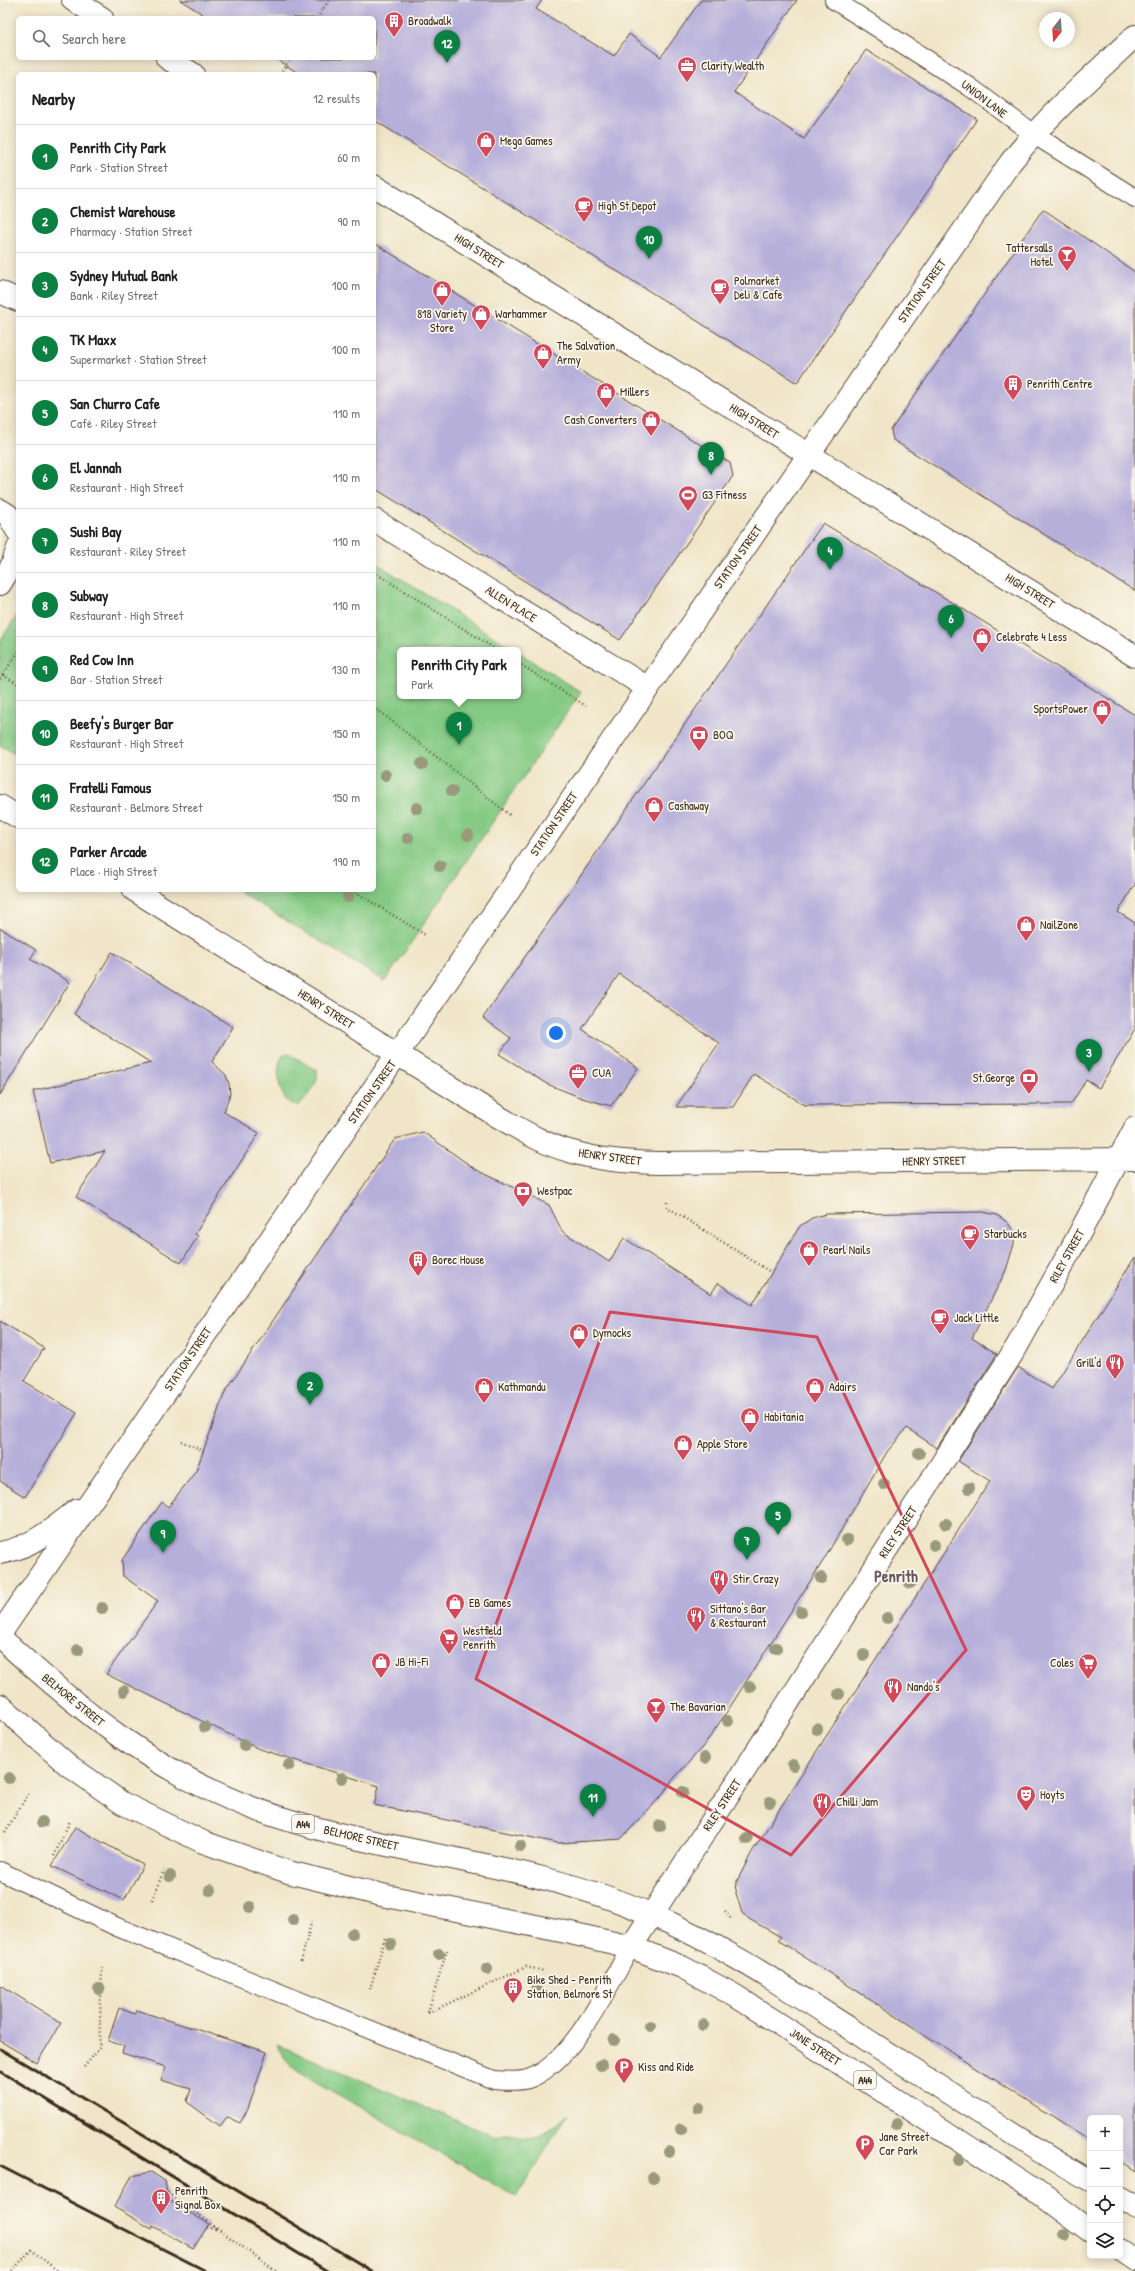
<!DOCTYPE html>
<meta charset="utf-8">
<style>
:root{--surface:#fff;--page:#f2f2f2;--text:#202124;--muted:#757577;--line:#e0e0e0;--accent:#0b8043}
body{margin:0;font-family:"Patrick Hand",sans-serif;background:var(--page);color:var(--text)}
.controls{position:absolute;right:12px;bottom:12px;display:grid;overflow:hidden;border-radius:6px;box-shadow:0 2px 10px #0003}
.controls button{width:36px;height:36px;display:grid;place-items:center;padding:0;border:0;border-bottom:1px solid var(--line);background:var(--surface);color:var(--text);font:20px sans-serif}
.compass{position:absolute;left:1039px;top:12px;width:36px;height:36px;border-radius:50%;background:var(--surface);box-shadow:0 2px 10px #0003;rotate:197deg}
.you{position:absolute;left:556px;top:1033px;width:14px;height:14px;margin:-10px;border:3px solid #fff;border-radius:50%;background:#1a73e8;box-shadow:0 0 0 6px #1a73e833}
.badge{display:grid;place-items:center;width:26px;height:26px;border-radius:50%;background:var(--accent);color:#fff;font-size:13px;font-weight:700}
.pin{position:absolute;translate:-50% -33px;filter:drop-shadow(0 1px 2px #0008)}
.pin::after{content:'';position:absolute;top:21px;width:14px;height:12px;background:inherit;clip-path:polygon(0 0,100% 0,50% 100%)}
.popup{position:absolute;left:397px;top:647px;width:124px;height:52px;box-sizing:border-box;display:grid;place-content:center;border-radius:6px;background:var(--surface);filter:drop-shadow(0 1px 3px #0005);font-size:13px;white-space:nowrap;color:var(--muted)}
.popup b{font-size:15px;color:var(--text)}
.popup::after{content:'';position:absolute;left:50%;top:100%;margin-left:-8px;border:8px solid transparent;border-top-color:var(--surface)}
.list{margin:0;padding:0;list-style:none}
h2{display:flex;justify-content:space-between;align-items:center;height:52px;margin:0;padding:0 16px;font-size:17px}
h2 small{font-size:13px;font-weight:400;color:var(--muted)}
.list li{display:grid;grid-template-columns:26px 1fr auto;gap:12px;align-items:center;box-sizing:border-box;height:64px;padding:0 16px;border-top:1px solid var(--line)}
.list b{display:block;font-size:15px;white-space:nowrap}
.list p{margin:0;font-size:13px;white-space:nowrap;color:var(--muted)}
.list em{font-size:13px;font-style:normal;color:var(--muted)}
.icon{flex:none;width:22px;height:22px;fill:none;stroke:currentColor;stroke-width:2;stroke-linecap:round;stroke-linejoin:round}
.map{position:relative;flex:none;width:1135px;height:2271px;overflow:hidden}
.search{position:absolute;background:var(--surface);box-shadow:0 2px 10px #0003;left:16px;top:16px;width:360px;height:44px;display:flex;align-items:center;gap:10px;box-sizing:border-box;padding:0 14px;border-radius:6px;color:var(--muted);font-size:15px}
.panel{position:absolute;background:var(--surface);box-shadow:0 2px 10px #0003;left:16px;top:72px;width:360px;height:820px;border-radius:6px}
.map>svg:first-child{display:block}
.green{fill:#85ca84;stroke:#607a51}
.building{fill:#b6afda}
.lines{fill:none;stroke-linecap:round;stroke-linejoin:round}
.lane-casing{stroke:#564638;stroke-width:20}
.street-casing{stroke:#564638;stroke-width:24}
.secondary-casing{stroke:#564638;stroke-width:24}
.highway-casing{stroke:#564638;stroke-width:24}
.path{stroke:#564638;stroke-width:2.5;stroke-dasharray:1 3;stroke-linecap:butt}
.lane{stroke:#fff;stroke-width:18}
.street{stroke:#fff;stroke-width:22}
.secondary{stroke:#fff;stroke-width:22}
.highway{stroke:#fff;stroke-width:22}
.rail{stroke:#3b2a1e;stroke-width:3}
.tree{fill:#99997c}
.marked{fill:none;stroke:#d1495b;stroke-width:3;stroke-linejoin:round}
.labels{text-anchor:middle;stroke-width:3.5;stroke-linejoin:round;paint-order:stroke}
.shield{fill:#fbf7ec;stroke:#75685c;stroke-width:1}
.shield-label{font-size:11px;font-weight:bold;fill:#3b2a1e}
.poi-label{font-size:12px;fill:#3b2a1e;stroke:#fbf7ec;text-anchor:start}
.street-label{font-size:12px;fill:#3b2a1e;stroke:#fbf7ec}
.district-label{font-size:16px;font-weight:bold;fill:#665960;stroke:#fbf7ec}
</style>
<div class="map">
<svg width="1135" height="2271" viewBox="0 0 1135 2271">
<rect width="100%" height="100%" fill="#fbf7ec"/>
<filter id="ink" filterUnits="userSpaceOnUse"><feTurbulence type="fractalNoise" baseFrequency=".025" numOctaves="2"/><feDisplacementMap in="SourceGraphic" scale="8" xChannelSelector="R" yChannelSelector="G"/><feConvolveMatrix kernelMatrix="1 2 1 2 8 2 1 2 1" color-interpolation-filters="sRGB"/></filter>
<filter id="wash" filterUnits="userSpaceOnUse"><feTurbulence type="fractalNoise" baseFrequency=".012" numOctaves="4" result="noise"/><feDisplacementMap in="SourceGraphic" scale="16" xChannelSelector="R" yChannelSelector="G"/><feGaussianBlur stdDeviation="0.9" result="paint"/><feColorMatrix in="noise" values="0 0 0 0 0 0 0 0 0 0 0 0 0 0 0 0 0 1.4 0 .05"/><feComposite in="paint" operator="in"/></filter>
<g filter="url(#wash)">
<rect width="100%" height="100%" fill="#f0e5c8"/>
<path class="green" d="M374,562L515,650H400V696H518V652L581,692L385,981L236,890H374Z
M18,614V756L0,745V641Z
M288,1053L317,1071C320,1082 306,1100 298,1106C278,1104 274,1069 283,1055Z
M278,2045L496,2137C513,2129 513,2139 526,2138C545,2136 557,2125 569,2113L516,2197L297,2071L283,2056Z"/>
<g id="blocks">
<path class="building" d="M180,0H542L536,9L614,56L629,34L661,57L701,0H797L734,92L804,139L866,50L977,119L797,383L374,120V74H300L274,58H374V18H209Z
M1043,209L1135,272V591L893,440L891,430Z
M374,243L730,463L733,476L620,640L374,488Z
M823,523L1135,715V884L1118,912L1135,923V1029L1099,1088L1086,1080L1071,1104L805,1105L754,1074L733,1107H676L719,1043L619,974L582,1029L638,1068L611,1106L582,1098L547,1084L499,1054L511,1038L483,1018Z
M0,928L36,950L30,959L70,982L0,1095Z
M112,952L233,1027L212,1062L226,1075L229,1084L230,1094L224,1112L259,1133L195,1234L198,1236L181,1263L76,1197L105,1151L50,1163L33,1091L151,1063L74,1014Z
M423,1132L475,1169L549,1205L562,1231L609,1262L624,1238L711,1294L718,1283L752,1305L800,1226L812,1218L826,1214L983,1212L997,1215L1007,1222L1014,1231V1244L1006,1270L972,1338L997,1354L937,1448L907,1428L887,1452L823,1561L730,1707L705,1744L670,1783L662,1795L621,1839L558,1843L374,1805L379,1786L259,1749L106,1674L158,1601L123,1576L122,1560L162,1502L168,1507L196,1471L225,1392L395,1139Z
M1135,1257V2171L1120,2161V2118H1090V2141L778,1940L781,1937L749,1919L742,1913L736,1893L737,1881L752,1852L990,1481L958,1461L1018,1367L1052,1389Z
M0,1321L44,1348L24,1381L77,1413L25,1497L0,1481Z
M75,1827L143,1865L124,1900L52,1866Z
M0,1985L61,2023L37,2063L0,2041Z
M119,2008L135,2014L136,2010L267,2052L248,2109L240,2123L227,2117L220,2126L187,2102L191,2089L161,2080L166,2067L122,2053L124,2046L108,2041Z
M151,2172L165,2181L168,2200L209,2224L193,2249L153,2226L152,2229L114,2207L132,2176Z"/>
</g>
</g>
<g filter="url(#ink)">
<use href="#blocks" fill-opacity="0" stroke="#564638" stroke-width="1"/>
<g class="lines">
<defs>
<path id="lane" d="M834,0L970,87L1033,134L1135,198
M0,1871L117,1927L494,2080C505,2081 517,2082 528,2079C572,2064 608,1986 631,1947"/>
<path id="street" d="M0,292L18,300
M0,510L8,515L18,532
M374,520L648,688
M0,584L12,565L18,548"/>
<path id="secondary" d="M73,0L102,18
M167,58L193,74
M374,186L1135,656
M0,806L18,817
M134,890L497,1116C520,1129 543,1144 569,1151C598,1160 627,1162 657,1163L1135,1159
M0,1553C30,1548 53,1529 77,1510
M0,1634L648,688L1010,163C1047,116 1091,77 1135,36
M631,1947L1016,1348L1075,1242L1135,1128"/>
<path id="highway" d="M0,1637C78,1709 155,1772 255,1809C384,1856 525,1859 650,1914C720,1944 785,1987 849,2028C929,2080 1008,2133 1090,2181
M0,1705L68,1765L122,1803L203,1842L288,1872L386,1896L566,1932L631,1947L682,1967L734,1995L776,2022L1035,2190L1090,2231
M1120,2198L1135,2207
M1120,2251L1135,2261"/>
</defs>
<use href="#lane" class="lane-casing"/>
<use href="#street" class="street-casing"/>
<use href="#secondary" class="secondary-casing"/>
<use href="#highway" class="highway-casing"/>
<path class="path" d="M317,18L329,0
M282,71L290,58
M374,572L497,650
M518,663L586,706
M3,675L18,684
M0,679L18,652
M374,707L511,816
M352,890L427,936
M667,1202V1207L772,1273
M181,1441L204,1451
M5,1832L30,1791
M54,1856L70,1821
M152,1900L164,1870
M725,1911L732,1920
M301,1961L312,1920
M370,1989L385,1938
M428,2012L447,1950
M428,2013L526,1967L545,1971
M84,2067L99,2049L102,1967
M168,2193L276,2271
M207,2227L215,2229V2227
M12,2271L31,2250L58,2271"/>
<use href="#lane" class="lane"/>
<use href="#street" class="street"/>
<use href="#secondary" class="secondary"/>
<use href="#highway" class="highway"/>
<path class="rail" d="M0,2049L372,2271
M0,2071L327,2271
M0,2166L206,2271"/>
</g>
<g class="tree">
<circle cx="422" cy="764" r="6"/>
<circle cx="385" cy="775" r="6"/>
<circle cx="452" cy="791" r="6"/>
<circle cx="417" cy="808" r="6"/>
<circle cx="468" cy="835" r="6"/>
<circle cx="408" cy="838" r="6"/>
<circle cx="440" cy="866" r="6"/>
<circle cx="348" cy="897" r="6"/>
<circle cx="919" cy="1453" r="6"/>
<circle cx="884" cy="1484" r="6"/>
<circle cx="969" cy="1488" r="6"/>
<circle cx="946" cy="1524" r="6"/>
<circle cx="847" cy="1540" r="6"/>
<circle cx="934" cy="1545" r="6"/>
<circle cx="821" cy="1578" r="6"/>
<circle cx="910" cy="1583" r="6"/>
<circle cx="102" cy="1608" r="6"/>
<circle cx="801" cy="1612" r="6"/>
<circle cx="887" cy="1618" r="6"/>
<circle cx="776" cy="1648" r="6"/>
<circle cx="78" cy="1650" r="6"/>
<circle cx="864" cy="1655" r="6"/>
<circle cx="750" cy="1687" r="6"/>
<circle cx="124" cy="1691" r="6"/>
<circle cx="839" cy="1694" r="6"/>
<circle cx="728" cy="1721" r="6"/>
<circle cx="205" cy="1727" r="6"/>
<circle cx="817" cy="1729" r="6"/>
<circle cx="244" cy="1745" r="6"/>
<circle cx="705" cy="1758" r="6"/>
<circle cx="289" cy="1765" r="6"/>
<circle cx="793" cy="1765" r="6"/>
<circle cx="9" cy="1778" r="6"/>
<circle cx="342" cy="1778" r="6"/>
<circle cx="683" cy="1792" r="6"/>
<circle cx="770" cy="1802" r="6"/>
<circle cx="42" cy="1822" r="6"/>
<circle cx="660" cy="1826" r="6"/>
<circle cx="747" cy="1839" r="6"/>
<circle cx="520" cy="1846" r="6"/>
<circle cx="170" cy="1876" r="6"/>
<circle cx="210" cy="1890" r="6"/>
<circle cx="250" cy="1907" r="6"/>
<circle cx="293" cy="1920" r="6"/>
<circle cx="352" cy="1934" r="6"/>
<circle cx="391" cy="1944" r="6"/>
<circle cx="439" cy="1954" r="6"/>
<circle cx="487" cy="1969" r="6"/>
<circle cx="99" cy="1989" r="6"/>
<circle cx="536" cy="1990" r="6"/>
<circle cx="703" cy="2025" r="6"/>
<circle cx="650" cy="2026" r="6"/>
<circle cx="614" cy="2040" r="6"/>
<circle cx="601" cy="2065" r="6"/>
<circle cx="699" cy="2108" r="6"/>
<circle cx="897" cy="2124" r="6"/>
<circle cx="681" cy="2129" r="6"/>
<circle cx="669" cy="2152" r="6"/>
<circle cx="958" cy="2160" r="6"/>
<circle cx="653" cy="2178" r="6"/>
<circle cx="1064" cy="2234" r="6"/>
</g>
</g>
<path class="marked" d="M610,1312L817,1337L966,1650L791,1855L476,1679Z"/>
<defs>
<symbol id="building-pin" viewBox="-11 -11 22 30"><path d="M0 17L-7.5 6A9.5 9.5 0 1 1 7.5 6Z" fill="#d1495b" stroke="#fbf7ec"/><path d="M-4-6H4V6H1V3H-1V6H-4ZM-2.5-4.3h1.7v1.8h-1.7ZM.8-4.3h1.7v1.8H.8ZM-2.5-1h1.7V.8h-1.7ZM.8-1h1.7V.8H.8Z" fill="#fff"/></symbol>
<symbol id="office-pin" viewBox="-11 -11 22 30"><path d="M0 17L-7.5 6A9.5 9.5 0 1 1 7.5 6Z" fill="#d1495b" stroke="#fbf7ec"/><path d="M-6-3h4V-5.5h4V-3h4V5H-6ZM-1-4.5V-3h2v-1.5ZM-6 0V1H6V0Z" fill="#fff"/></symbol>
<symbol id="shop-pin" viewBox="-11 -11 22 30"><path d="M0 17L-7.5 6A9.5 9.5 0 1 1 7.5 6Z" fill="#d1495b" stroke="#fbf7ec"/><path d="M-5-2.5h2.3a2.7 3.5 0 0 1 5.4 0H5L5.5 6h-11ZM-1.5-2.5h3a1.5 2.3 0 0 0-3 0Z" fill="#fff"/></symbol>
<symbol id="cafe-pin" viewBox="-11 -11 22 30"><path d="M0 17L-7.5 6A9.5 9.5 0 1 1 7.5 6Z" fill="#d1495b" stroke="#fbf7ec"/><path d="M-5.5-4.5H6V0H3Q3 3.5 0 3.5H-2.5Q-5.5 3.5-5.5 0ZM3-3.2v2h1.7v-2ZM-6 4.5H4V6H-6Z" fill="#fff"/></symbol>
<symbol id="bar-pin" viewBox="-11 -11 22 30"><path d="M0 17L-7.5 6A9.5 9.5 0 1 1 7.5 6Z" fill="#d1495b" stroke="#fbf7ec"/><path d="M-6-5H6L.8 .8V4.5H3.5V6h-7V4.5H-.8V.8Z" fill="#fff"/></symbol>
<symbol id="stadium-pin" viewBox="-11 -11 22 30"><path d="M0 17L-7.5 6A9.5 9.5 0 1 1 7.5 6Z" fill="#d1495b" stroke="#fbf7ec"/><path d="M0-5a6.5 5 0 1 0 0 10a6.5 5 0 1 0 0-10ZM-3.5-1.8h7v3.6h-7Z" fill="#fff"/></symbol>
<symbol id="bank-pin" viewBox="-11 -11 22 30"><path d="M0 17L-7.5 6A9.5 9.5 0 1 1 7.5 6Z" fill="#d1495b" stroke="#fbf7ec"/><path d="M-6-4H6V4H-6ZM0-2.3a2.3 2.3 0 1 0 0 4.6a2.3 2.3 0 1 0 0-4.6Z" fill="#fff"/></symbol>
<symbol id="restaurant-pin" viewBox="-11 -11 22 30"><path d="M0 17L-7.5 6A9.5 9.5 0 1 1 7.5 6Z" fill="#d1495b" stroke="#fbf7ec"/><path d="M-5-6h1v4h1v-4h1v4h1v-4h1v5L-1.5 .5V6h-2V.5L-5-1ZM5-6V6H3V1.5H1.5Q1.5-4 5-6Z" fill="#fff"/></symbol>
<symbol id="supermarket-pin" viewBox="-11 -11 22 30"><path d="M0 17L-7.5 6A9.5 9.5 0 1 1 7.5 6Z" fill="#d1495b" stroke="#fbf7ec"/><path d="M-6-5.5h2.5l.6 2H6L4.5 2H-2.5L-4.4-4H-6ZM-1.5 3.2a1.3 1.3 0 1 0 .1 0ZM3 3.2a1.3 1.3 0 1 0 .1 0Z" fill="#fff"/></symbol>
<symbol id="theatre-pin" viewBox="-11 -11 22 30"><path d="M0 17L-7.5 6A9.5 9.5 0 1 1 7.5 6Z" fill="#d1495b" stroke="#fbf7ec"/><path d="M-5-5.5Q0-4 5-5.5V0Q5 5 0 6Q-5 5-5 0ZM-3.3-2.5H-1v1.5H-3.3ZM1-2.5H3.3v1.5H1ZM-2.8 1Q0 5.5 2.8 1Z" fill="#fff"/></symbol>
<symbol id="parking-pin" viewBox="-11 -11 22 30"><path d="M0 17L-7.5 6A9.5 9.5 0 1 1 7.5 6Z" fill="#d1495b" stroke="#fbf7ec"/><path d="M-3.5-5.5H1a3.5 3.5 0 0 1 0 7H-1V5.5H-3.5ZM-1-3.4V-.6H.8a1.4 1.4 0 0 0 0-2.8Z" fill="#fff"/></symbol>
</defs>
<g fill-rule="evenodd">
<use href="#building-pin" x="383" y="10" width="22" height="30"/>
<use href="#office-pin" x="676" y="55" width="22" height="30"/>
<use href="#shop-pin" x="475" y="130" width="22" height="30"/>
<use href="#cafe-pin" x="573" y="195" width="22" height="30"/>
<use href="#bar-pin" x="1056" y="244" width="22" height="30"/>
<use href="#cafe-pin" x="709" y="277" width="22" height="30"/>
<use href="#shop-pin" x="431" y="279" width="22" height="30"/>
<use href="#shop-pin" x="470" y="303" width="22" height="30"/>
<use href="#shop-pin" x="532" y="342" width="22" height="30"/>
<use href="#building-pin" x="1002" y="373" width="22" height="30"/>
<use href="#shop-pin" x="595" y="381" width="22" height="30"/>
<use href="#shop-pin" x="640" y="409" width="22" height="30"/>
<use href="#stadium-pin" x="677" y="484" width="22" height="30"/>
<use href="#shop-pin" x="971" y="626" width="22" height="30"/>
<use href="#shop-pin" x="1091" y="698" width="22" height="30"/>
<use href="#bank-pin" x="688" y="724" width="22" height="30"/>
<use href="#shop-pin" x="643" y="795" width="22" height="30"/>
<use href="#shop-pin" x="1015" y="914" width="22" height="30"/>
<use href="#office-pin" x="567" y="1062" width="22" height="30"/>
<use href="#bank-pin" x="1018" y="1067" width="22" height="30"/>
<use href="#bank-pin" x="512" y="1180" width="22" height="30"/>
<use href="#cafe-pin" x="959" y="1223" width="22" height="30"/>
<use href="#shop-pin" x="798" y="1239" width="22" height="30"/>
<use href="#building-pin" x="407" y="1249" width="22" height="30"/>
<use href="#cafe-pin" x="929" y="1307" width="22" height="30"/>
<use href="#shop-pin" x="568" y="1322" width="22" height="30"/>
<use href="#restaurant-pin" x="1104" y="1352" width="22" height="30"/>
<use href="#shop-pin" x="473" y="1376" width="22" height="30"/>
<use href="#shop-pin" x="804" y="1376" width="22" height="30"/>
<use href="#shop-pin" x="739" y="1406" width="22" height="30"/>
<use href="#shop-pin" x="672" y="1433" width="22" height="30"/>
<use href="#restaurant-pin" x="708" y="1568" width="22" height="30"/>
<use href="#shop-pin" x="444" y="1592" width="22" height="30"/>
<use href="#restaurant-pin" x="685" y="1605" width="22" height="30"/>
<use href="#supermarket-pin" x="438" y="1627" width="22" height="30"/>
<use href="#shop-pin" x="370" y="1651" width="22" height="30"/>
<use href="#supermarket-pin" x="1077" y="1652" width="22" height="30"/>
<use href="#restaurant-pin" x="882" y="1676" width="22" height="30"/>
<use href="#bar-pin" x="645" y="1696" width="22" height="30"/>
<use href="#theatre-pin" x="1015" y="1784" width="22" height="30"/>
<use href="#restaurant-pin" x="811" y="1791" width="22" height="30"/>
<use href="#building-pin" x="502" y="1976" width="22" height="30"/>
<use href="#parking-pin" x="613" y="2056" width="22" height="30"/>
<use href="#parking-pin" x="854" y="2133" width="22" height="30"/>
<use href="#building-pin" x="150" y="2187" width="22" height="30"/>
</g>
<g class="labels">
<g class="shield">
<rect x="292" y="1815" width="22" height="18" rx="3"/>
<rect x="854" y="2071" width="22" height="18" rx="3"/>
</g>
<g class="shield-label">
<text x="303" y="1828">A44</text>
<text x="865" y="2084">A44</text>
</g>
<g class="poi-label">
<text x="408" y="25">Broadwalk</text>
<text x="701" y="70">Clarity Wealth</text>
<text x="500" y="145">Mega Games</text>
<text x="598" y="210">High St Depot</text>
<text x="1053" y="252" text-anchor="end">Tattersalls<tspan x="1053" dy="14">Hotel</tspan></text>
<text x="734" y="285">Polmarket<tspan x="734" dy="14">Deli &amp; Cafe</tspan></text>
<text x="442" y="318" text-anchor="middle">818 Variety<tspan x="442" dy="14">Store</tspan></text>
<text x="495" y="318">Warhammer</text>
<text x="557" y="350">The Salvation<tspan x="557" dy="14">Army</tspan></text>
<text x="1027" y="388">Penrith Centre</text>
<text x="620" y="396">Millers</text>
<text x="637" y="424" text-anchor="end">Cash Converters</text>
<text x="702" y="499">G3 Fitness</text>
<text x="996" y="641">Celebrate 4 Less</text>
<text x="1088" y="713" text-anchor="end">SportsPower</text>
<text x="713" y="739">BOQ</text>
<text x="668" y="810">Cashaway</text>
<text x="1040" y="929">NailZone</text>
<text x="592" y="1077">CUA</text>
<text x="1015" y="1082" text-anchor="end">St.George</text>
<text x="537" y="1195">Westpac</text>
<text x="984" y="1238">Starbucks</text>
<text x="823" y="1254">Pearl Nails</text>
<text x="432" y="1264">Borec House</text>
<text x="954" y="1322">Jack Little</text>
<text x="593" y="1337">Dymocks</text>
<text x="1101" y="1367" text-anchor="end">Grill'd</text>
<text x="498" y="1391">Kathmandu</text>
<text x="829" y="1391">Adairs</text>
<text x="764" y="1421">Habitania</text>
<text x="697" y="1448">Apple Store</text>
<text x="733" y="1583">Stir Crazy</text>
<text x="469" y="1607">EB Games</text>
<text x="710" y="1613">Sittano's Bar<tspan x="710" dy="14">&amp; Restaurant</tspan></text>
<text x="463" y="1635">Westfield<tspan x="463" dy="14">Penrith</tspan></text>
<text x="395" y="1666">JB Hi-Fi</text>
<text x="1074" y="1667" text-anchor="end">Coles</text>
<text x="907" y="1691">Nando's</text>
<text x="670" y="1711">The Bavarian</text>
<text x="1040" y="1799">Hoyts</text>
<text x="836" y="1806">Chilli Jam</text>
<text x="527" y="1984">Bike Shed - Penrith<tspan x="527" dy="14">Station, Belmore St</tspan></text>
<text x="638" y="2071">Kiss and Ride</text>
<text x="879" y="2141">Jane Street<tspan x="879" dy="14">Car Park</tspan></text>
<text x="175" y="2195">Penrith<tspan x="175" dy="14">Signal Box</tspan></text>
</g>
<g class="street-label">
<text transform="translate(984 99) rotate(37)" y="4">UNION LANE</text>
<text transform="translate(479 251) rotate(32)" y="4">HIGH STREET</text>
<text transform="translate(922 291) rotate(-55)" y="4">STATION STREET</text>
<text transform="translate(754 421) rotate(32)" y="4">HIGH STREET</text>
<text transform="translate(738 557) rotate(-55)" y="4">STATION STREET</text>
<text transform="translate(1030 591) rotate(32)" y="4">HIGH STREET</text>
<text transform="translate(511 604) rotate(32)" y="4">ALLEN PLACE</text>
<text transform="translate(554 824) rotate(-56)" y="4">STATION STREET</text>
<text transform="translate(326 1009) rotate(32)" y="4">HENRY STREET</text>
<text transform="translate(372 1092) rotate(-55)" y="4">STATION STREET</text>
<text transform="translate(610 1157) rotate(8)" y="4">HENRY STREET</text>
<text transform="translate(934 1161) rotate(-1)" y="4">HENRY STREET</text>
<text transform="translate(1067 1256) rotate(-61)" y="4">RILEY STREET</text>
<text transform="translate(188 1359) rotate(-56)" y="4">STATION STREET</text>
<text transform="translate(898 1532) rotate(-57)" y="4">RILEY STREET</text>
<text transform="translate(73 1700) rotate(39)" y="4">BELMORE STREET</text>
<text transform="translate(722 1805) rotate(-57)" y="4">RILEY STREET</text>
<text transform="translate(361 1838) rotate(13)" y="4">BELMORE STREET</text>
<text transform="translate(815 2047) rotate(33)" y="4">JANE STREET</text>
</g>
<g class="district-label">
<text x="896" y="1582">Penrith</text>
</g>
</g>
</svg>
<div class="controls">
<button>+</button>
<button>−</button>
<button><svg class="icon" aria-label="locate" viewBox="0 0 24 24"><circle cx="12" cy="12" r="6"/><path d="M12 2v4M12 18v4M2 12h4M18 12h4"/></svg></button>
<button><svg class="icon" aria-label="layers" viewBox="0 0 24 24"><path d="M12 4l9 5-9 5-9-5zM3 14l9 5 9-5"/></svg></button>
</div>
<svg class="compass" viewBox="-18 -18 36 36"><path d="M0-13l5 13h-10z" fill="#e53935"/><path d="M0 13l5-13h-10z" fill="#757577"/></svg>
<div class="you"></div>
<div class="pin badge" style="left:459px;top:745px">1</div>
<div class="popup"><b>Penrith City Park</b>Park</div>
<div class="pin badge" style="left:310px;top:1405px">2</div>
<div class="pin badge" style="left:1089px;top:1072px">3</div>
<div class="pin badge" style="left:830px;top:570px">4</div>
<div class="pin badge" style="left:778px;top:1535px">5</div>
<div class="pin badge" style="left:951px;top:638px">6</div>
<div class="pin badge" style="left:747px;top:1560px">7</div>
<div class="pin badge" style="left:711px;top:475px">8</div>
<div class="pin badge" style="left:163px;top:1553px">9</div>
<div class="pin badge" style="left:649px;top:259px">10</div>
<div class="pin badge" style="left:593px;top:1817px">11</div>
<div class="pin badge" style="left:447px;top:63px">12</div>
<div class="search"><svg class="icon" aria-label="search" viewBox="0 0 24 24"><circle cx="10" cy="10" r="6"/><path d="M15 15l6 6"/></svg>Search here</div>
<section class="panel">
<h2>Nearby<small>12 results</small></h2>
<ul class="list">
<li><span class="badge">1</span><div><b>Penrith City Park</b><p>Park · Station Street</p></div><em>60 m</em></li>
<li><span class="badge">2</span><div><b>Chemist Warehouse</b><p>Pharmacy · Station Street</p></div><em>90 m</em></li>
<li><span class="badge">3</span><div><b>Sydney Mutual Bank</b><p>Bank · Riley Street</p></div><em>100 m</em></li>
<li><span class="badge">4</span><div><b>TK Maxx</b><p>Supermarket · Station Street</p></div><em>100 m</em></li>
<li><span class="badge">5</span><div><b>San Churro Cafe</b><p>Café · Riley Street</p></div><em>110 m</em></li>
<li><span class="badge">6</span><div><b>El Jannah</b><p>Restaurant · High Street</p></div><em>110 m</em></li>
<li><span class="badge">7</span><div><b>Sushi Bay</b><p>Restaurant · Riley Street</p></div><em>110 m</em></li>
<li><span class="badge">8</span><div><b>Subway</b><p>Restaurant · High Street</p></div><em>110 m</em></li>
<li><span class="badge">9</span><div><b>Red Cow Inn</b><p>Bar · Station Street</p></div><em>130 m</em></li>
<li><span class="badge">10</span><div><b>Beefy's Burger Bar</b><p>Restaurant · High Street</p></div><em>150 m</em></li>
<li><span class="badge">11</span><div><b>Fratelli Famous</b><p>Restaurant · Belmore Street</p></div><em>150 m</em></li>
<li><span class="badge">12</span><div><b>Parker Arcade</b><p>Place · High Street</p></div><em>190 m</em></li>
</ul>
</section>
</div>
